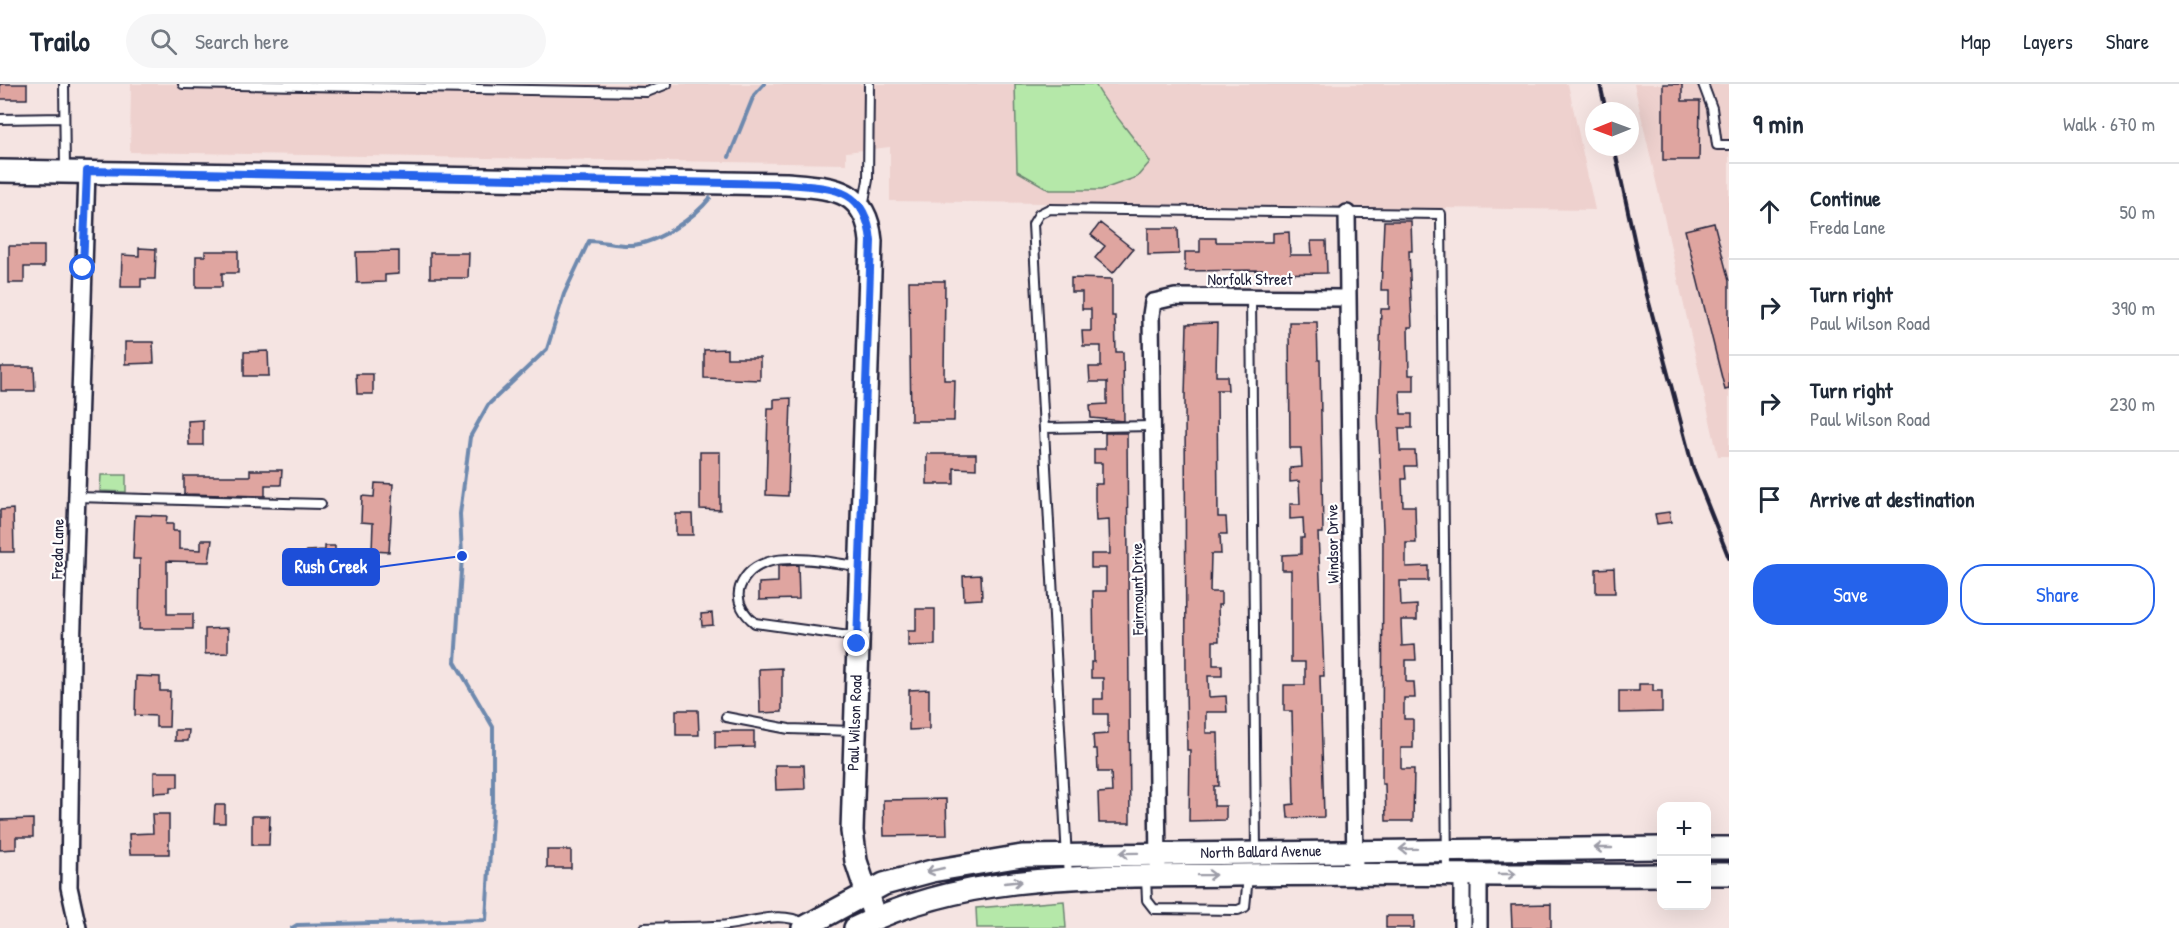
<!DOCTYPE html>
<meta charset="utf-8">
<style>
:root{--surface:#fff;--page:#f6f6f7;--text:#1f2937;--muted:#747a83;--line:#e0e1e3;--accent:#2563eb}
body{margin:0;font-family:"Patrick Hand",sans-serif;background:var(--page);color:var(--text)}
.controls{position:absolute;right:18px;bottom:18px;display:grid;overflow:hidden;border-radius:12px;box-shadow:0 6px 24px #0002}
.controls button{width:54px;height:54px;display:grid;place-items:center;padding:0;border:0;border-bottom:2px solid var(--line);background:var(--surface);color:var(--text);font:30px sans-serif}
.compass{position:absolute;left:1585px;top:18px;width:54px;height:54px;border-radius:50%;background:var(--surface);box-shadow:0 6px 24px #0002;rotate:269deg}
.stop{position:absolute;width:18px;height:18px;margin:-14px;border:4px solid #2563eb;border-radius:50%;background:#fff}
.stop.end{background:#2563eb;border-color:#fff;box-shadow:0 2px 6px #0008}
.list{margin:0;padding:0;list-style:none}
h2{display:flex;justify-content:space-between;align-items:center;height:78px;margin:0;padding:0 24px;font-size:26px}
h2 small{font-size:20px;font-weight:400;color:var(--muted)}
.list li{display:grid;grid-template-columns:39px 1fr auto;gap:18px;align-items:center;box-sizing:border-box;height:96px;padding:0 24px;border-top:2px solid var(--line)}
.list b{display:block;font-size:22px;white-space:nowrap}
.list p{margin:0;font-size:20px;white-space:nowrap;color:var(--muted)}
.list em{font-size:20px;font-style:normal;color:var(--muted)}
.actions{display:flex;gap:12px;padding:18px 24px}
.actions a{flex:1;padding:14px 0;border:2px solid var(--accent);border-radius:24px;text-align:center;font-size:21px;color:var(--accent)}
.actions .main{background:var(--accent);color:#fff}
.icon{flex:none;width:33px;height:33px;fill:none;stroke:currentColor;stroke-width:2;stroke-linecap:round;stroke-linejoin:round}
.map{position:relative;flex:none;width:1729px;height:844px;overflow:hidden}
header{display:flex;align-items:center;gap:36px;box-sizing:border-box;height:84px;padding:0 30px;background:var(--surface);border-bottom:2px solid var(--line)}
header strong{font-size:28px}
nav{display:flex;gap:33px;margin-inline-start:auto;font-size:21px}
.search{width:420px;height:54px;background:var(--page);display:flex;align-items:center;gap:15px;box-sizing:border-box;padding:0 21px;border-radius:33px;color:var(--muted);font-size:22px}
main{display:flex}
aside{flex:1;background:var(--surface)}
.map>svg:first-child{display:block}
.built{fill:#eed1ce}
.green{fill:#b5e8a9;stroke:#6c8572;stroke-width:1.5}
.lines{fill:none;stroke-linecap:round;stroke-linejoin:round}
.stream{stroke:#6e89ae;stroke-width:4}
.building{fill:#dfa5a0;stroke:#22223b;stroke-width:1.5}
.lane-casing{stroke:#22223b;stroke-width:12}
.street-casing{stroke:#22223b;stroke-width:20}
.secondary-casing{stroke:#22223b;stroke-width:26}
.lane{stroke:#fff;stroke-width:8}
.street{stroke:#fff;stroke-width:15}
.secondary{stroke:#fff;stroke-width:21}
.rail{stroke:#22223b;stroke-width:4}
.oneway{stroke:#9c9ca7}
.route{stroke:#2563eb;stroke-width:8}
.labels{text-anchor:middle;stroke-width:4.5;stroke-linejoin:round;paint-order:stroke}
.street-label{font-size:16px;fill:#22223b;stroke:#fff}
.leader{fill:none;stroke:#1d4ed8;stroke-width:2}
.callout-dot{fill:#1d4ed8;stroke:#fff;stroke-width:2}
.callout{fill:#1d4ed8;stroke:#1d4ed8;stroke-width:2}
.callout-label{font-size:18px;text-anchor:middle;font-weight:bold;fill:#fff}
</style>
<header>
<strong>Trailo</strong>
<div class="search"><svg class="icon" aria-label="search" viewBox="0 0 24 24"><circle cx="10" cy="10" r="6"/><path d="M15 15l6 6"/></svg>Search here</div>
<nav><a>Map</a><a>Layers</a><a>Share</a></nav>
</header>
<main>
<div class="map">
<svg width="1729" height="844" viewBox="0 0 1729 844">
<rect width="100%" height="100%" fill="#f5e4e2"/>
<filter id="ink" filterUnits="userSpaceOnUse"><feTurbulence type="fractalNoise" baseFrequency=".0167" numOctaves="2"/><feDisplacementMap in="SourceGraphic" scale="12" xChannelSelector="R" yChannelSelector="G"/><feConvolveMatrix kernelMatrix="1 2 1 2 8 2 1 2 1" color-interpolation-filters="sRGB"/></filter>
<g filter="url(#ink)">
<path class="built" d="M131,0H1568L1595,126L890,117V63L846,68V80L130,68Z
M1634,0H1729V372H1718Z"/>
<path class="green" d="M1015,0H1095C1110,28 1133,50 1150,78L1137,93L1101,106H1050L1017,87Z
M101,391H126V408L100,407Z
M1064,817L1066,844H977L976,824Z"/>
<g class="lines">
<path class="stream" d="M729,73L754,11L764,0
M292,844L297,841L486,836L493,717V643L455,578L462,472L460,430L470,353L488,321L547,265L564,210L589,157C603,157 617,162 631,161C657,160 695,133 710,114"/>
</g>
<path class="building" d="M0,0H27V15H0Z
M1663,0H1682V17H1700L1699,76H1663Z
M1384,137H1411L1412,167H1409L1412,243H1408L1409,291H1414V307H1400L1401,330H1412V344H1399L1400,367H1415L1416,382H1405L1406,395H1402L1403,422H1415L1416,459H1406V483L1428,482V497H1400L1401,522L1417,521V536H1401L1402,562L1415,561L1416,576H1406V598H1414L1415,614H1404V635H1413V664H1401V685H1414L1413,737H1386L1385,700H1382L1383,445L1378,331L1381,225H1389V206H1381Z
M1100,139L1133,165L1113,189L1095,174L1105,162L1091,151Z
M1714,139L1729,197V305L1725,306L1685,146Z
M1148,144H1178L1179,170L1148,171Z
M1289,148L1290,171H1312L1311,157H1326L1327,189L1263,190V186L1185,187V168H1200V154H1216V158H1273V149Z
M9,162H44V183H24V199H9Z
M139,164L156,165L155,195H141V203H121L122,171L139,172Z
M205,167H238V189H222V203H196V172H205Z
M399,167V190L385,191V198L357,199L356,168Z
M430,169H469L468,194H430Z
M1071,194L1112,195V232H1115L1116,268H1123L1124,337L1091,334L1090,321L1107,320V298H1090L1089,283H1101V262H1083L1082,247H1091V225H1082V208H1071Z
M909,197H945L944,296H955L954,337H911Z
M1289,238H1317L1318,276H1320L1323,449H1318L1323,563L1324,592H1320L1324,733L1288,734L1287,721L1294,720L1292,627H1284V601H1305V578H1291V486H1282V471L1301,470V454H1304L1303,434L1290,435V420H1300L1299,397L1290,398V384L1302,383L1301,364H1290Z
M1217,239L1216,292H1227L1228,306H1217L1218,433H1226L1227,450H1220L1221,470H1211L1210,508H1221V521H1218L1219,557H1213V581H1222V592H1208L1209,613L1226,612L1227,628H1206V649H1218L1219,702H1214V722H1226V736L1189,737L1190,666H1187L1186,601L1185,312L1187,240Z
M125,258H153L154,279L125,280Z
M727,265V274H760V296L704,294V266Z
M268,267L269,292H244V268Z
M1,283H34L35,307H1Z
M356,290H373V310H357Z
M791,314L788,412L766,411L768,324H774V315Z
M203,336V361H189L188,337Z
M1105,349H1127L1130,739H1099L1098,709L1112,708L1111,688H1098L1097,665H1094L1093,651L1108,650V630H1094V615H1103V594H1091V578H1094L1093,507H1106V484H1091V470H1110L1109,436L1096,437L1095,414V400H1102V379H1094V365H1105Z
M700,368H720V426L700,425Z
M927,370H976V385L954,384V400H927Z
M250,386H282L281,401H265V412L184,410V392H250Z
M375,399L393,400L389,468L372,467L373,439L361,438L362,412L374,413Z
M13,425L14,468H0V426Z
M1669,428L1671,438L1657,440L1655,430Z
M676,430H692L693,451H676Z
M135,431L167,432L166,440H173V447H179V465L201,466V456H212L209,478L167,477V530H193V545H139L140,475H133Z
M325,462H335V479H306V467L325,466Z
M798,481L799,515L759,516V499L778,498V482Z
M1614,484L1615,509H1596V485Z
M981,491L982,515L964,516L963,492Z
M916,525H935V561L908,562V547H916Z
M712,529L713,541L702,542L701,530Z
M228,544V569L205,570V545Z
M782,584V628L760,629L759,585Z
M136,592L160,593V607H170L169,643H156V632L135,631Z
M1639,600H1653V607H1662V628L1619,629V607H1639Z
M929,605V645L909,646V606Z
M676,626H698L699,651H676Z
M175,646H189L188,657H175Z
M715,647H754V663L715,664Z
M775,681H804L805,705L776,706Z
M154,688H178V703H171V708L154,709Z
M946,715L947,751L884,752L883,716Z
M215,721H225V739H214Z
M152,730H169V770H130L129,750L153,749Z
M252,732H270L269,761H252Z
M33,735V753H16V765L0,766V736Z
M547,766H571V784H547Z
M1551,820V844H1512L1511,821Z
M1386,832H1414V844H1386Z"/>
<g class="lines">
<defs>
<path id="lane" d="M64,0L65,86
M183,0L647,8L667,0
M1703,0L1712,24L1717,61H1729
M0,35L64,34
M863,123L868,96L869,0
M1251,213L1256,768
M1044,344L1153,342
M76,413L321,420
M856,553L755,539C745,531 735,518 740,503C757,459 823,479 859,482
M726,633L789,645L853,647
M1068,794L1033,140L1039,130L1049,125L1441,130L1447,789
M1146,794L1147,816L1154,825L1238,826L1245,823L1248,792
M644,844C672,842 701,844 728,841C754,838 781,826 805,840"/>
<path id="street" d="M1347,129L1355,790
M1158,780L1151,231L1153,218L1175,213L1347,214
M78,844L69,803L72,570L87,87
M1462,844V790
M1479,844V790"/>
<path id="secondary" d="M0,87L786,100C831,104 866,103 871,157L852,747L856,777L875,834
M1706,764H1729
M1706,790H1729
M803,844L884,800L932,787L1022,772L1662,764
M855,844C973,785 1106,793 1234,791C1377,789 1519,792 1662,791"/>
</defs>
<use href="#lane" class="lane-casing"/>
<use href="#street" class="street-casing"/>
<use href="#secondary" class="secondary-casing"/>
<use href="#lane" class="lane"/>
<use href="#street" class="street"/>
<use href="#secondary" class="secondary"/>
<path class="rail" d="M1600,0L1606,27
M1614,63L1643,196L1693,384L1729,474"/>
</g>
<defs><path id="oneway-shaft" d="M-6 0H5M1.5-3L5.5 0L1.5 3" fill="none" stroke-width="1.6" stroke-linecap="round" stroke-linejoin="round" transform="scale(1.5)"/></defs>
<g class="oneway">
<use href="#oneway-shaft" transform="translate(1603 764) rotate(180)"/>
<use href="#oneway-shaft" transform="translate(1408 765) rotate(179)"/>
<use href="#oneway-shaft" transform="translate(1129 769) rotate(179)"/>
<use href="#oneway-shaft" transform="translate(935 786) rotate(167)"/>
<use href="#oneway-shaft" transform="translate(1507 790)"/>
<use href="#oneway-shaft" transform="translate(1207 791) rotate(-1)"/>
<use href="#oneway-shaft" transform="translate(1013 798) rotate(-6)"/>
</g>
</g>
<g class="lines" filter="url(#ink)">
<path class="route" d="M83,184L87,87L786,100C831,104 866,102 871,157L857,560"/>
</g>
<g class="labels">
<g class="street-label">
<text x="1250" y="201">Norfolk Street</text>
<text transform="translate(1332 460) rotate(-91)" y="6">Windsor Drive</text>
<text transform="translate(57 465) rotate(-89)" y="6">Freda Lane</text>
<text transform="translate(1137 505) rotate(-91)" y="6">Fairmount Drive</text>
<text transform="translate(854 639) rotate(-88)" y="6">Paul Wilson Road</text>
<text transform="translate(1261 767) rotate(-1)" y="6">North Ballard Avenue</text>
</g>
</g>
<path class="leader" d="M462 472L379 483"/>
<circle class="callout-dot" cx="462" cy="472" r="6"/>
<rect class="callout" x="283" y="465" width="96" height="36" rx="6"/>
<g class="callout-label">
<text x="331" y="489">Rush Creek</text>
</g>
</svg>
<div class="controls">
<button>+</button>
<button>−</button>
</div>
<svg class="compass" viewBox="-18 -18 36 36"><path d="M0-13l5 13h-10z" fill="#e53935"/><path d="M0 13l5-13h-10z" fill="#747a83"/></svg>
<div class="stop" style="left:83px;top:184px"></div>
<div class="stop end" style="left:857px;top:560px"></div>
</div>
<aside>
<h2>9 min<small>Walk · 670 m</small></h2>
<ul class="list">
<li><svg class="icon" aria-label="ahead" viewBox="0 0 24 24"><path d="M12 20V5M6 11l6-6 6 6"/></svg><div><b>Continue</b><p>Freda Lane</p></div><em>50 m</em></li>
<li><svg class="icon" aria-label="right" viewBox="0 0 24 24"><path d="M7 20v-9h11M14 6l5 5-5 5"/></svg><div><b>Turn right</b><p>Paul Wilson Road</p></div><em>390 m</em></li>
<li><svg class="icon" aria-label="right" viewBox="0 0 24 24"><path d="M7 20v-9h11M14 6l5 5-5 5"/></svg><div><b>Turn right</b><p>Paul Wilson Road</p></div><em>230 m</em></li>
<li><svg class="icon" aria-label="arrive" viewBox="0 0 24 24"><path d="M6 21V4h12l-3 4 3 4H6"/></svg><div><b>Arrive at destination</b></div></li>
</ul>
<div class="actions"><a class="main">Save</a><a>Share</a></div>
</aside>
</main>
